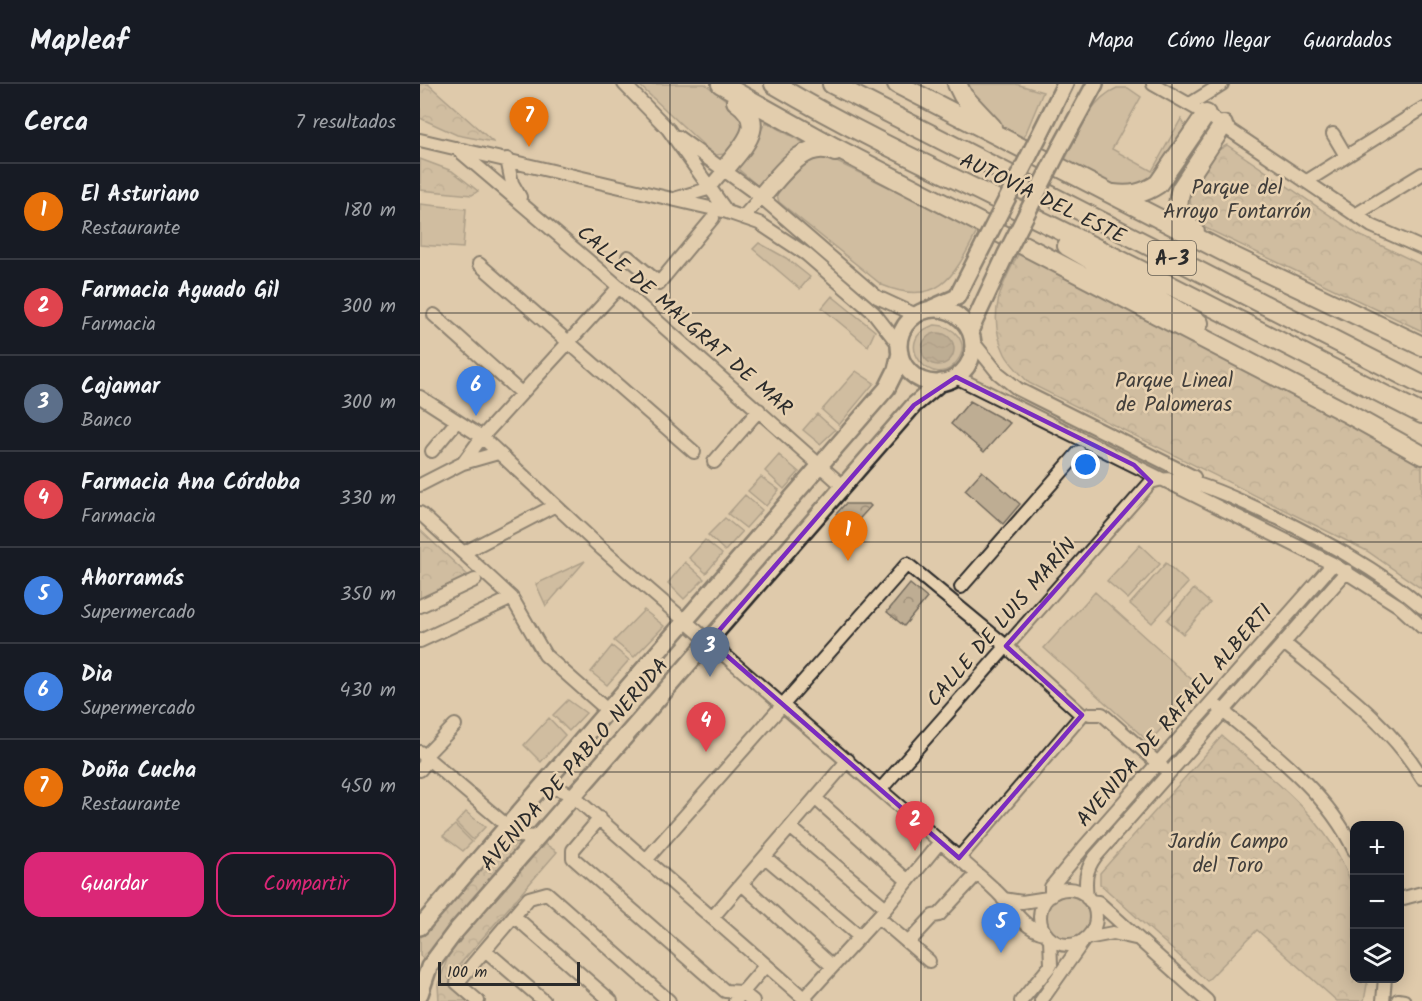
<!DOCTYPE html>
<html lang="es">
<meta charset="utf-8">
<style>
:root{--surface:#171b24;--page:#242831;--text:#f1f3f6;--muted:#9ea1a6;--line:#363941;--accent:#db2777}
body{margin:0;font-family:Kalam,sans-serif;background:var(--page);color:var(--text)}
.controls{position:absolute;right:18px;bottom:18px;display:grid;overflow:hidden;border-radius:12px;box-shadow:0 3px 15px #0003}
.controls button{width:54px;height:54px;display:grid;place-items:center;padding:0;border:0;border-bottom:2px solid var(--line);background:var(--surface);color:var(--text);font:30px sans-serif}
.scale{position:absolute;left:18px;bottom:15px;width:142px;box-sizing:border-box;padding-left:6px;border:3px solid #2b2b2b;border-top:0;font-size:16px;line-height:21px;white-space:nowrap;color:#2b2b2b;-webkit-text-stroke:4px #e7d1b0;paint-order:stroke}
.you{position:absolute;left:666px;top:381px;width:21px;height:21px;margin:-15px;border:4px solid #fff;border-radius:50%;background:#1a73e8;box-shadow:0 0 0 9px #1a73e833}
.badge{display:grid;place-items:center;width:39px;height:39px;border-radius:50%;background:var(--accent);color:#fff;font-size:20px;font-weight:700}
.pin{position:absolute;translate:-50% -50px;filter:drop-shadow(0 2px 3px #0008)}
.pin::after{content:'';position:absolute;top:32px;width:21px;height:18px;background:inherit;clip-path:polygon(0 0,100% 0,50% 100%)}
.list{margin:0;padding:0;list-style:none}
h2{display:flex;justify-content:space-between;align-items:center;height:78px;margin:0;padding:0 24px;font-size:26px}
h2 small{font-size:20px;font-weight:400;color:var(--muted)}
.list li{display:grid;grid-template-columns:39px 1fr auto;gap:18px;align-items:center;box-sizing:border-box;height:96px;padding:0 24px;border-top:2px solid var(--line)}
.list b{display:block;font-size:22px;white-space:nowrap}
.list p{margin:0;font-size:20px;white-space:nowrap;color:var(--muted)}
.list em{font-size:20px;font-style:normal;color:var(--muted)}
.actions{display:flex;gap:12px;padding:18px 24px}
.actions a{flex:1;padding:14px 0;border:2px solid var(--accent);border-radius:18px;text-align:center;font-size:21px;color:var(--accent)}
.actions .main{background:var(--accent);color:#fff}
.icon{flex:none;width:33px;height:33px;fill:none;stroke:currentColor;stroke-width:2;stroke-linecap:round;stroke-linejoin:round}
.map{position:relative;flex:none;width:1002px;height:917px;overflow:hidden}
header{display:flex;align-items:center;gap:36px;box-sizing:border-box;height:84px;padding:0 30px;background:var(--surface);border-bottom:2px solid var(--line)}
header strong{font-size:28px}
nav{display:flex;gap:33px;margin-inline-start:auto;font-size:21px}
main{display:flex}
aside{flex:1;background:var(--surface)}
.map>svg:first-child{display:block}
.green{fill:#bead93;stroke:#746c5f;stroke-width:1.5}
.park{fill:url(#park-crowns);stroke:#746c5f;stroke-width:1.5}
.water{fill:url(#water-waves);stroke:#6b6358;stroke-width:1.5}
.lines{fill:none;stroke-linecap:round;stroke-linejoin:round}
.minor-casing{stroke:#2b2b2b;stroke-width:16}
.major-casing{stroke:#2b2b2b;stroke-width:20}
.highway-casing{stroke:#2b2b2b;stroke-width:22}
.minor{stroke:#e7d1b0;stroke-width:12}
.major{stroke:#e7d1b0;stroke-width:15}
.highway{stroke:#e7d1b0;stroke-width:18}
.major-bridge-casing{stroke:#2b2b2b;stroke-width:20;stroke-linecap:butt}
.major-bridge{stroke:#e7d1b0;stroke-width:15}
.marked{fill:none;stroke:#7b2cbf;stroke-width:4.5;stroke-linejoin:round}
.grid{fill:none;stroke:#2b2b2b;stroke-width:1.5;stroke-opacity:0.55}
.labels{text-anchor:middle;stroke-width:5;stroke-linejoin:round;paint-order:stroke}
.shield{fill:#e7d1b0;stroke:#635d53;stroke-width:1.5}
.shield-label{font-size:20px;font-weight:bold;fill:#2b2b2b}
.park-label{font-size:21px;fill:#413e3b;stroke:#e7d1b0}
.street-label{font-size:21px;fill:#2b2b2b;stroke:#e7d1b0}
</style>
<header>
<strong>Mapleaf</strong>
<nav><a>Mapa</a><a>Cómo llegar</a><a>Guardados</a></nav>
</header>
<main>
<aside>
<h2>Cerca<small>7 resultados</small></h2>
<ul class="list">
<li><span class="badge" style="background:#e8710a">1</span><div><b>El Asturiano</b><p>Restaurante</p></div><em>180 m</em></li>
<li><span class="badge" style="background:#e0444e">2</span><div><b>Farmacia Aguado Gil</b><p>Farmacia</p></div><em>300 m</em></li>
<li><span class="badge" style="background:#5c6f8a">3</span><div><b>Cajamar</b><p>Banco</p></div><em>300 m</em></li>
<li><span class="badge" style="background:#e0444e">4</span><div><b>Farmacia Ana Córdoba</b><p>Farmacia</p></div><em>330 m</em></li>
<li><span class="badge" style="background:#3f7fe0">5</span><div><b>Ahorramás</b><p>Supermercado</p></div><em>350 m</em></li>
<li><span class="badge" style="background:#3f7fe0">6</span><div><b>Dia</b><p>Supermercado</p></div><em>430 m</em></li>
<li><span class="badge" style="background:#e8710a">7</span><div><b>Doña Cucha</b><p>Restaurante</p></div><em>450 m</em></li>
</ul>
<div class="actions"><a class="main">Guardar</a><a>Compartir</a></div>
</aside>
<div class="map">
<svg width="1002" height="917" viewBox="0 0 1002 917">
<defs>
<pattern id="park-crowns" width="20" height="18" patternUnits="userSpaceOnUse" patternTransform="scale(1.5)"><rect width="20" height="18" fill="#bead93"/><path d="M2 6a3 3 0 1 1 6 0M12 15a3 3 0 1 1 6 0" fill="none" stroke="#9b8d78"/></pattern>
<pattern id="water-waves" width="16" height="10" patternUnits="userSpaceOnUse" patternTransform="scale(1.5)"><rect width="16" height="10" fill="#968976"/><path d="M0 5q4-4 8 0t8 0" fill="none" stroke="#7b7061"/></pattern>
</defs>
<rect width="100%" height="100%" fill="#dfcaab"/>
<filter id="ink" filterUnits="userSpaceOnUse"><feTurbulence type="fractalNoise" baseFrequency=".0167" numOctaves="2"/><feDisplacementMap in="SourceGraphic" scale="12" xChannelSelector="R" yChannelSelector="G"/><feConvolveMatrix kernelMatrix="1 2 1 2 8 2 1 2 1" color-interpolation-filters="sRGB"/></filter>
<g filter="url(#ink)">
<path class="green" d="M218,0H285L320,27L325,46L307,70L294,71Z
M543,0H596L623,8L603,56L572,39Z
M697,4H708L721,13L692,65L732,87L761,35L765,41C757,61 733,110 704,104C687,100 662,84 645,76C658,50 669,16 697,4Z
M346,38L384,59L339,103L317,84Z
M392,73H404L417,78L558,146C535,190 520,225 462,201L359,118L357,111L360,105Z
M0,120L46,125L43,164L0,161Z
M339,159L366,174L390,193L380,205L333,165Z
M412,212L455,247L448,262L402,224Z
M515,241C533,241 550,258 538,276C515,312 467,255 515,241Z
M436,287L454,299L419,341L402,326Z
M550,317L590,339L564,368L531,340Z
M397,330L415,346L400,360L383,346Z
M359,371L379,388L364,405L345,387Z
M562,387L600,420L583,440L545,406Z
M341,393L359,406L346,422L328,407Z
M325,411L342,426L326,444L308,430Z
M305,434L322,448L305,467L288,451Z
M285,456L302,470L286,489L269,474Z
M720,461L740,480L708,515L687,497Z
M265,478L284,495L264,515L248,499Z
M746,479L768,499L732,539L710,520Z
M774,505L790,519L763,550L747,536Z
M675,508L780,603L729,658L624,564Z
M224,526L244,542L214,573L194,557Z
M192,562L209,576L187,601L171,588Z
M148,616L166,629L149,647L133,631Z
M129,634L145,651L121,678L104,661Z
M46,728L65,743L53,756L36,739Z
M35,741L52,758L43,767L23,752Z
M625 834a22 22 0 1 1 44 0a22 22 0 1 1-44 0Z"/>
<path class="park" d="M0,0H8L73,58L37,51L0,34Z
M807,61L939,151L1002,181V247L775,139L771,126L770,113L795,68Z
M0,75L32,87L58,107L52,111L0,106Z
M600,167L1002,377V505L947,467L609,299C601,290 590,280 585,270C566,231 581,201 600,167Z
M425,420H449L451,422L432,443L416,430Z
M0,446L56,499L0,524Z
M165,477L126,522L116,500Z
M490,500L507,514L484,542L467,528Z
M802,652C854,697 914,738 934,808V894L948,895L944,917H917L837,846L787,897L680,800V789Z
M89,752L101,762L5,876L0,872V854Z
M124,759L137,768L28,894L54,917H19L18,901L30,867Z"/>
<path class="water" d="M502 265a16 16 0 1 1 32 0a16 16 0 1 1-32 0Z"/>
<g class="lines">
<defs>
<path id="minor" d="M204,0L248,45L307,128L339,139L386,170L454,229L479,261
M733,0L786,30L952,142L1002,164
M770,20L802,0
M913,50L926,72
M258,53L341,113L457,213L496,231
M0,56L307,128
M36,64L191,196L423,402
M87,75L92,99L100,113
M887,97L1002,25
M257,114L288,105L304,86
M935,131L1002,90
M324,132L341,113
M208,173L239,199L293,134
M59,180L274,368
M14,231L101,309
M553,258L578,289L598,305L774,393
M536,293L913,480L979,522L1002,543
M0,313L62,353L182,465L539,774C553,787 569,799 582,813C593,826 606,846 625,849
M12,367L37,337
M294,378L339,326
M43,379L62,353L199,203
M0,401L43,379L78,369
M0,429L92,514L125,571L186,625
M852,431C904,457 958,485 1002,523
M43,469L134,422
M541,503L659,368
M0,522L55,496
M0,557L92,514
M864,559C912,599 970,639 1002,694
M798,623C846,663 907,707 934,766
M670,630H682L742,683
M0,668L99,752L118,753
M0,686L5,680L6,671L35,641
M461,705L731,398C765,385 826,421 860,435
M116,709C130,702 140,704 153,712L387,917
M395,714L488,797
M180,734L153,766V774L305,907L322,908L333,917
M370,743L466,824
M345,773L440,853
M226,776L487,480L586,562L662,631L539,774
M322,800L412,882
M620 833a28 28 0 1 1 56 0a28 28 0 1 1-56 0Z
M631,812V803L664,763L913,480
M667,814C665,797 665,787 675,773L927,487
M583,815L602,818L628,814
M980,815L1002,809
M670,817L678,818L787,917
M94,832L191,917
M458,833L509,877
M292,834L428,676
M667,854L693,849L715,854
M488,859L513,832L519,831L557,790
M65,866L124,917
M384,914L466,824L520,758
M978,916L984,917
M58,917L37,899L109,814L127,809L249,917
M315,917L346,881
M601,917L631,881L630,855
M621,917L664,856
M963,917L965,894"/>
<path id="major" d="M618,54L645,0
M640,64L675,0
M512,224L537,213L564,160
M479 262a37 37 0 1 1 74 0a37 37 0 1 1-74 0Z
M550,247L586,170
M0,843L467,304L476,286L480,269
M0,910L9,883L35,848L494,321L521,298"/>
<path id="highway" d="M301,0L414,63L925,328L1002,371
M354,0C452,58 556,104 658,155C773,212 887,272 1002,330
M412,0L1002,301
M477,0L814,173L1002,262
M537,0L543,12L572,43
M304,86C323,62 349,40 316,17
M693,110C711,112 723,110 738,100L786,30
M341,113C359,93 385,53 415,68
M775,148C759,134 755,125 761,105L803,41
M647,162L779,239"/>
</defs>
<use href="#minor" class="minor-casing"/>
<use href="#major" class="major-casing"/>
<use href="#highway" class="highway-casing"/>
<use href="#minor" class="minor"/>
<use href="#major" class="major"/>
<use href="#highway" class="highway"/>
<defs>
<path id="major-bridge" d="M564,160L618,54
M586,170L640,64"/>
</defs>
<use href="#major-bridge" class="major-bridge-casing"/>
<use href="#major-bridge" class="major-bridge"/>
</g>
</g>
<path d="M0 0H1002V917H0ZM536,293L714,381L731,398L586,562L662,631L539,774L290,557L494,321Z" fill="#dfcaab" fill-opacity=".55" fill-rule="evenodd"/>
<path class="marked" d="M536,293L714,381L731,398L586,562L662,631L539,774L290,557L494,321Z"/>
<path class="grid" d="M250,0V917M501,0V917M752,0V917M0,229H1002M0,458H1002M0,688H1002"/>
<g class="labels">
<rect class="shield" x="728" y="157" width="48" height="34" rx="4.5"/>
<g class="shield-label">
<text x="752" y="181">A-3</text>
</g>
<g class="park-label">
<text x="817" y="110">Parque del<tspan x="817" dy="24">Arroyo Fontarrón</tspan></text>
<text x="754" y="303">Parque Lineal<tspan x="754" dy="24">de Palomeras</tspan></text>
<text x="808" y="764">Jardín Campo<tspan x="808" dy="24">del Toro</tspan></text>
</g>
<g class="street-label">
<text transform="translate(623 114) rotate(26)" y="7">AUTOVÍA DEL ESTE</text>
<text transform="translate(265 236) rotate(41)" y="7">CALLE DE MALGRAT DE MAR</text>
<text transform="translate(581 538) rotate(-49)" y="7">CALLE DE LUIS MARÍN</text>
<text transform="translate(754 631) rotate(-49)" y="7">AVENIDA DE RAFAEL ALBERTI</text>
<text transform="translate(154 680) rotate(-49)" y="7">AVENIDA DE PABLO NERUDA</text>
</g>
</g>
</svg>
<div class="controls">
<button>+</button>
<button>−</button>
<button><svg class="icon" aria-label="layers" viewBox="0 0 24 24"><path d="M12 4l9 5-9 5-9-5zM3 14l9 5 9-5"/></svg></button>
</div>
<div class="scale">100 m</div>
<div class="you"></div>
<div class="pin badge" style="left:428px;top:477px;background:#e8710a">1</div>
<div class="pin badge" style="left:495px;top:767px;background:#e0444e">2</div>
<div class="pin badge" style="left:290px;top:593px;background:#5c6f8a">3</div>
<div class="pin badge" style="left:286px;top:668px;background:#e0444e">4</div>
<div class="pin badge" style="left:581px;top:869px;background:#3f7fe0">5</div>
<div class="pin badge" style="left:56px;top:332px;background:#3f7fe0">6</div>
<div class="pin badge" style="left:109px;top:63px;background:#e8710a">7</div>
</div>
</main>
